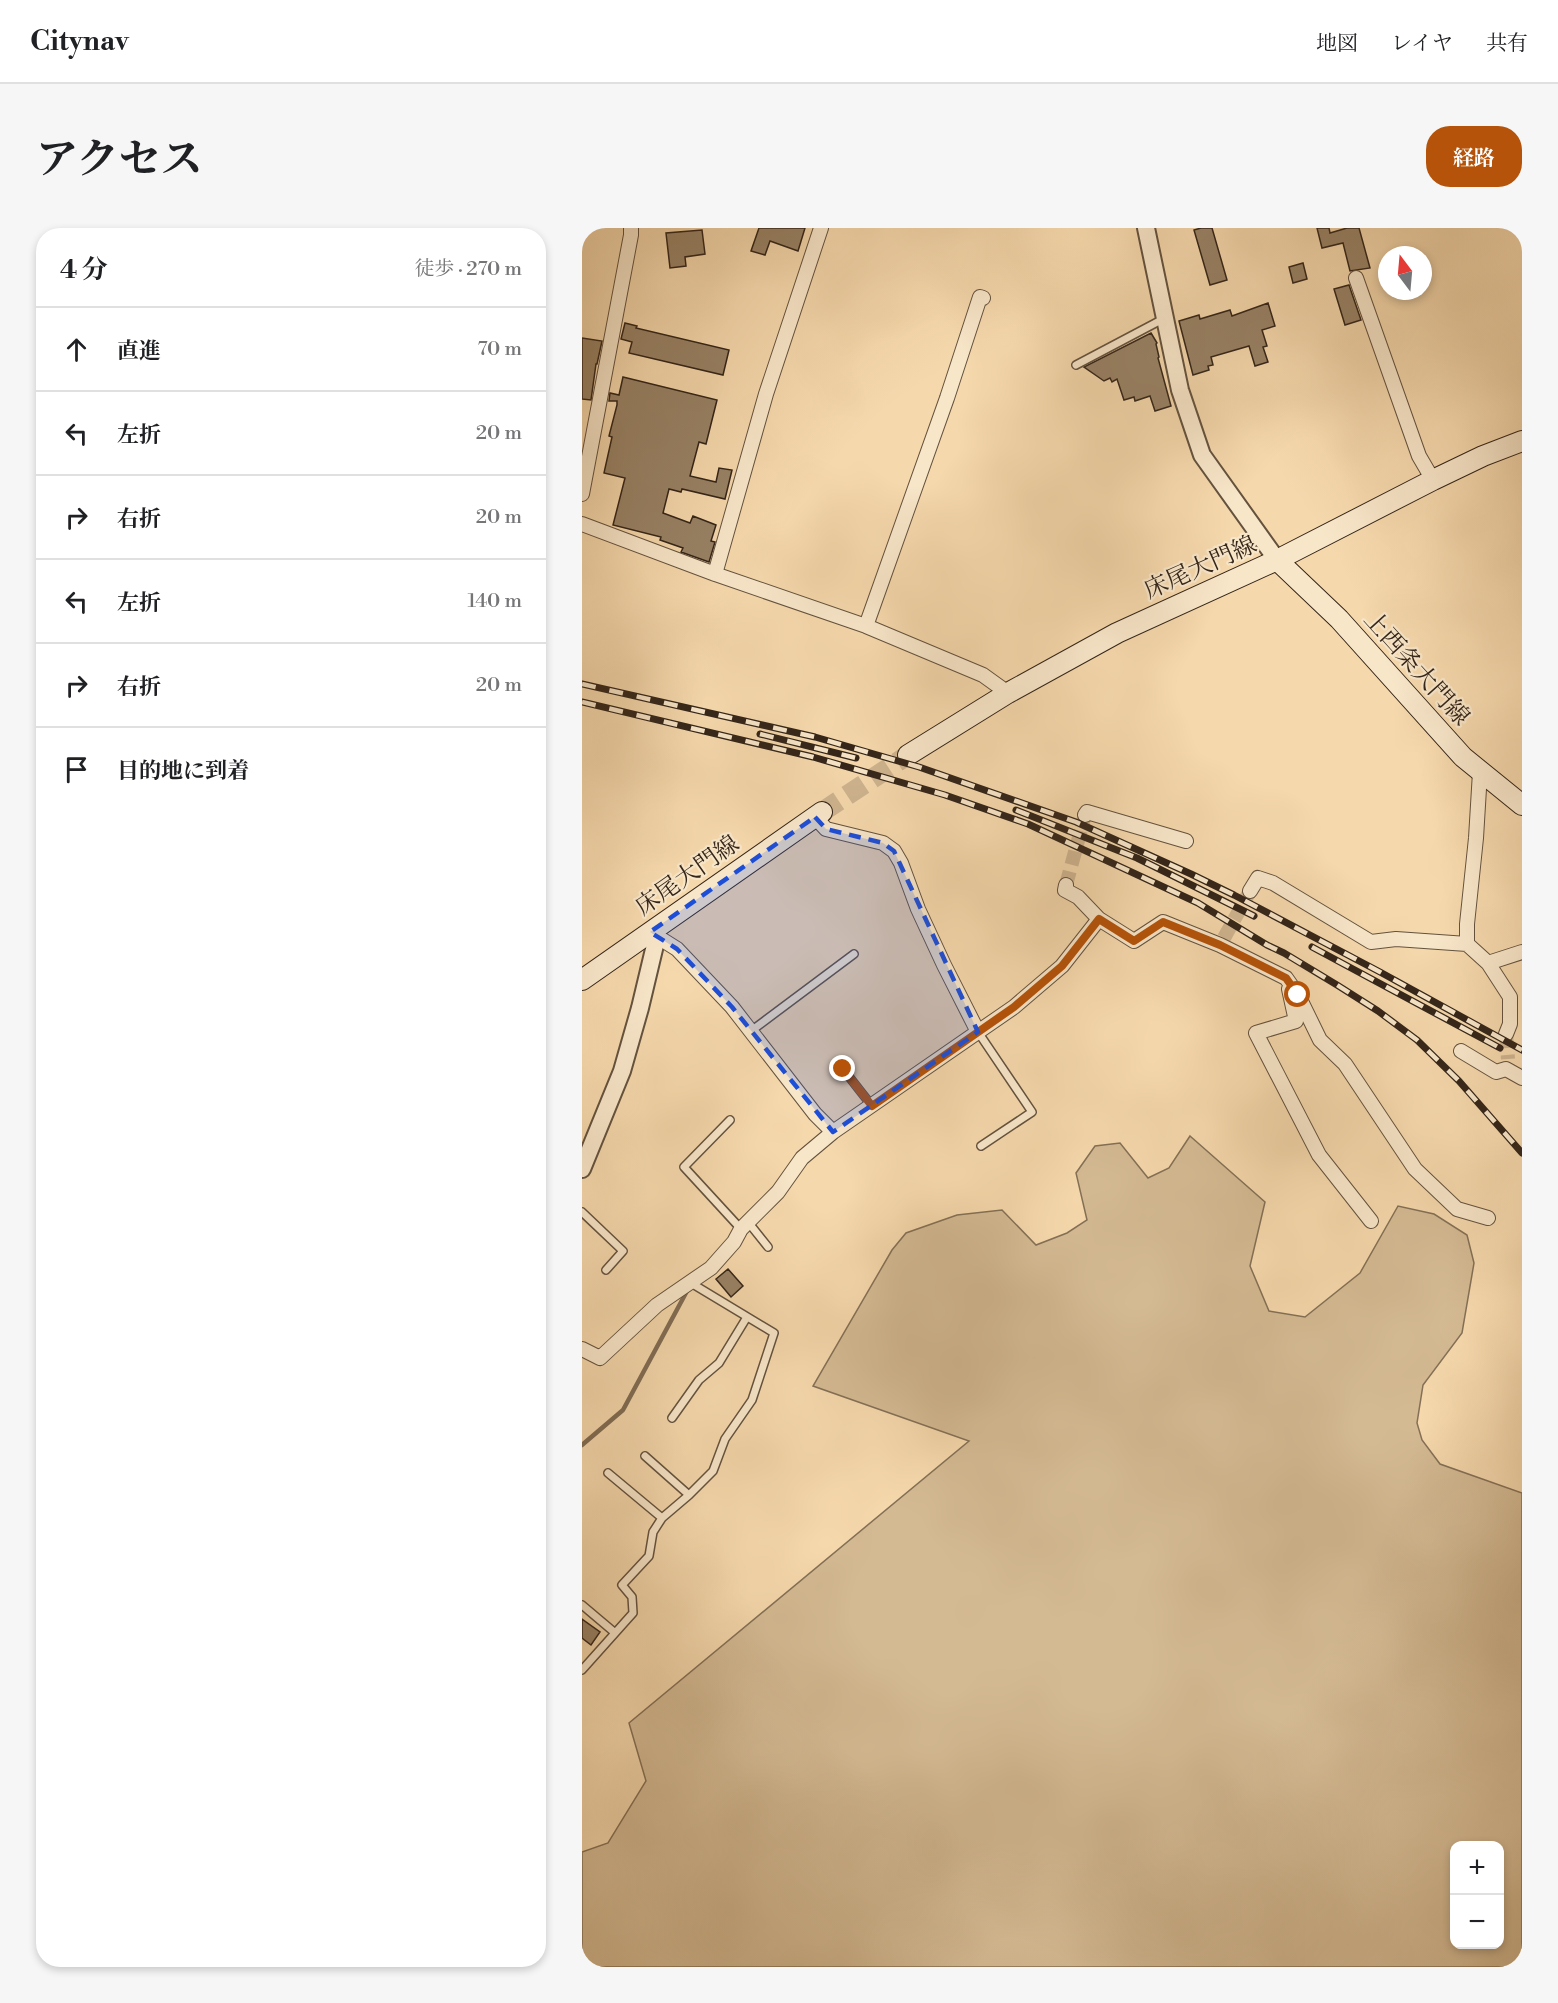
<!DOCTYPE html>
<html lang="ja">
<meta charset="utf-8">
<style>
:root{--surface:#fff;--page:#f6f6f6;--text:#202124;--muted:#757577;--line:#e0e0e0;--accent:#b45309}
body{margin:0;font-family:"Libre Bodoni","Noto Serif JP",serif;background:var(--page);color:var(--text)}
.controls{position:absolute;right:18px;bottom:18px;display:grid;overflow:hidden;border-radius:12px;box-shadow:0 3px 9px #0003}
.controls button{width:54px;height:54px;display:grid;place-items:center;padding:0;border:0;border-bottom:2px solid var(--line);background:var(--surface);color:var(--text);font:30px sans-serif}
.compass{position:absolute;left:796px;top:18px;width:54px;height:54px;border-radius:50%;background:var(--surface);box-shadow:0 3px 9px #0003;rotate:344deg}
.stop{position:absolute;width:18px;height:18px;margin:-14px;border:4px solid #b45309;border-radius:50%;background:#fff}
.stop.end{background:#b45309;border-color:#fff;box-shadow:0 2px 6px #0008}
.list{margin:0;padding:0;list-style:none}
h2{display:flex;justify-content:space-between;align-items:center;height:78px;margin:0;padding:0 24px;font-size:26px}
h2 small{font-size:20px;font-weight:400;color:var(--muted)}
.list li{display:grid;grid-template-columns:39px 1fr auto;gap:18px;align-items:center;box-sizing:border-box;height:84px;padding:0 24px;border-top:2px solid var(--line)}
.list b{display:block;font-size:22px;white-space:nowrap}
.list em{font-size:20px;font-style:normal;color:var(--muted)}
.icon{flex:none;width:33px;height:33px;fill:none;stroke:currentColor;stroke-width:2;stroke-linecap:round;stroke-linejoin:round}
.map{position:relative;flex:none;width:940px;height:1739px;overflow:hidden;border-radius:24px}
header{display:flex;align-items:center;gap:36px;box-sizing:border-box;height:84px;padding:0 30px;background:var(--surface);border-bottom:2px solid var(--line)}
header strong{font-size:28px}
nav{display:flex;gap:33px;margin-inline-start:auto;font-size:21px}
.intro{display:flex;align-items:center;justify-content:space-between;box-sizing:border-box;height:144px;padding:0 36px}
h1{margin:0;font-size:42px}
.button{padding:15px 27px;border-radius:24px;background:var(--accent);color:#fff;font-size:21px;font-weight:700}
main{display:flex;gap:36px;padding:0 36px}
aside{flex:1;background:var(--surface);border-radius:24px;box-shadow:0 3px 9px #0003}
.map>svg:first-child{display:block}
.green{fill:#d4ba93;stroke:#847056;stroke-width:1.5;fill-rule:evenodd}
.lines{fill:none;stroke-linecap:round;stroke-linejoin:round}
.stream{stroke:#806c53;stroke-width:4.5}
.building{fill:#988265;stroke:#342519;stroke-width:1.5}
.minor-tunnel{stroke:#ceb48f;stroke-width:14;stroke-dasharray:14 7;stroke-linecap:butt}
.secondary-tunnel{stroke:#ceb48f;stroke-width:20;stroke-dasharray:20 10;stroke-linecap:butt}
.service-casing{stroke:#64523e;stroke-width:10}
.minor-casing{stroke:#64523e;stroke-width:16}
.tertiary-casing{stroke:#64523e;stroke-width:20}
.secondary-casing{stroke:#342519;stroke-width:22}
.service{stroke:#f8e6c9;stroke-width:7}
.minor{stroke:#f8e6c9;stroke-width:14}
.tertiary{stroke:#f8e6c9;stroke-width:16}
.secondary{stroke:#f8e6c9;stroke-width:20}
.rail-casing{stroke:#342519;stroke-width:7}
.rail{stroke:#f8e6c9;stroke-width:4.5;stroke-dasharray:14;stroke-linecap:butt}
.route{stroke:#b45309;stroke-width:8}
.marked{fill:#1d4ed8;fill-opacity:0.2;stroke:#1d4ed8;stroke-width:4.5;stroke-dasharray:12 8;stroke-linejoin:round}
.labels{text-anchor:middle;stroke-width:4.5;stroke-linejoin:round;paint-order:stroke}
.street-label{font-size:24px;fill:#342519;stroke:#f8e6c9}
</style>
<header>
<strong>Citynav</strong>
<nav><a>地図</a><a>レイヤ</a><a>共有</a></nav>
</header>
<div class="intro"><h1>アクセス</h1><a class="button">経路</a></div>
<main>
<aside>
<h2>4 分<small>徒歩 · 270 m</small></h2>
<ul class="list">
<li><svg class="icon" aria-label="ahead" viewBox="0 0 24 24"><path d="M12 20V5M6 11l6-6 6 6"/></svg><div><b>直進</b></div><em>70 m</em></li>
<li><svg class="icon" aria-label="left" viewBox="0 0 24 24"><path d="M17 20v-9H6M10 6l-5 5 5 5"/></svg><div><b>左折</b></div><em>20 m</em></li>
<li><svg class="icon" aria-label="right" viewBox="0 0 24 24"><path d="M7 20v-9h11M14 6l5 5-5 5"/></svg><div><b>右折</b></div><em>20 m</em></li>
<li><svg class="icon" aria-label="left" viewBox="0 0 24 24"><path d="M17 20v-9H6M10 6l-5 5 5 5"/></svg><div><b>左折</b></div><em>140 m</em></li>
<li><svg class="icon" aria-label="right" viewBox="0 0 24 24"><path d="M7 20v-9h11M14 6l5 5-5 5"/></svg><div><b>右折</b></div><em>20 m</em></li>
<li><svg class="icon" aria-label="arrive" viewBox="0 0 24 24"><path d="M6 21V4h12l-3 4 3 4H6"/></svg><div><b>目的地に到着</b></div></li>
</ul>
</aside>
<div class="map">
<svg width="940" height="1739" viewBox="0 0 940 1739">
<rect width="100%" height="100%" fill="#f5d8ac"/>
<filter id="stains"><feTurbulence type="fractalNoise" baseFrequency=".00333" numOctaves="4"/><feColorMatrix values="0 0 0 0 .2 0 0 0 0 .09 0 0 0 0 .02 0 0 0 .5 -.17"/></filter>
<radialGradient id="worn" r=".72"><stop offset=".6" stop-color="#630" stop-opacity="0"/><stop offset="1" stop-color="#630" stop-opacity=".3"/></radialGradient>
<path class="green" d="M608,908L683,974L668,1038L687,1083L723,1089L778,1045L816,978L852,986L885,1007L892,1035L880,1105L841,1157L835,1195L840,1212L858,1236L940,1265V1739H0V1624L26,1615L64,1553L47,1495L387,1213L231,1158L310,1022L324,1005L375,987L420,982L454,1017L485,1005L505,992L494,945L513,918L538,915L566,950L587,940ZM873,1618H918V1716H873Z"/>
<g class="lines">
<path class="stream" d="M0,1217L41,1182L105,1063"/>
</g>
<path class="building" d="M177,0H223L216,23L188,13L183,27L169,23Z
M619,0H630L645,52L628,57L612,2Z
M735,0H747L748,5L765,0H777L788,40L768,43L761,15L740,20Z
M120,2L123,26L103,29L104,38L88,40L84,5Z
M721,35L725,51L711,55L707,39Z
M767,57L779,92L763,97L752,61Z
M686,75L693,98L680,102L685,118L681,119L686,134L673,138L667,118L629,129L631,137L626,138L627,142L611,147L597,93L617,87L618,91L648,82L650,88Z
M43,95L55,98L54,100L147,122L141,147L47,125L50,114L39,111Z
M569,105L575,115L574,116L577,129L576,130L589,178L573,183L568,168L553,173L552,169L542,172L535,151L530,154L528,150L522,153L502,139Z
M0,110L20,113L15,136H14L9,172L0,171Z
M41,149L135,172L124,216L117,214L108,248L134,254L137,240L150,242L143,271L100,261L99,264L87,261L81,285L108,295L111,288L134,297L129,313L133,314L127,334L99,324L101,320L78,312L79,309L31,297L43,250L22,245L30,209L27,208L35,177V173H27L28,165L37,167Z
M146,1041L161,1058L149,1069L134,1051Z
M0,1391L18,1404L9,1417L0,1410Z"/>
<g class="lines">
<path class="minor-tunnel" d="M484,657L503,587
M642,710L668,663
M924,806L926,831"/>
<path class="secondary-tunnel" d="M240,584L326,527"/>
<defs>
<path id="service" d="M494,137L583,90
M169,803L272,726
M396,804L450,884L399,918
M261,841L290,878
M148,892L102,939L159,1001
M0,984L41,1023L24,1042
M166,994L186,1019
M90,1190L117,1152L137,1135L165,1089
M63,1228L107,1267
M26,1245L80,1290
M0,1377L32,1404
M0,1442L51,1385L50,1369L40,1357L67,1328L71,1304L80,1290L107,1267L131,1243L143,1211L170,1172L192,1105L109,1055"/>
<path id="minor" d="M774,50L837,228L851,252
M0,266L49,7V0
M0,296L133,346L284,398L401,447L426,465
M133,346L184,166L239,0
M284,398L365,170L398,69L401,70
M503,587L505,584L604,613
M233,589L244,601L301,615L312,623L319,635L336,681L362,737L396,804
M484,657L483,662L496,669L517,691L552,713L581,694L638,717L704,750L716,767L738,812L763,836L833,941L875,981L906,990
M668,663L676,650L691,655L789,714L814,711L885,716L906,735L928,769V796L924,806
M68,704L95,721L150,779L233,886L251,904
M885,716V696L894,610L898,544
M906,735L940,724
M707,761L714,793L674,805L737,927L789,993
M879,823L914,844L924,841L940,850
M0,1121L18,1130L75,1077L129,1040L152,1014L159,1001L196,964L220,930L251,904L432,779L480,738L517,691"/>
<path id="tertiary" d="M564,0L598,162L620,227L695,332
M0,941L40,843L58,780L73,717L68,704"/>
<path id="secondary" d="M695,332L757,391L881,529L940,577
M326,527L426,465L535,405L695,332L851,252L901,228L940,213
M0,752L240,584"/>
</defs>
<use href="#service" class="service-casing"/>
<use href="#minor" class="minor-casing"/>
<use href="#tertiary" class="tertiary-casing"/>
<use href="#secondary" class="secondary-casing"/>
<use href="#service" class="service"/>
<use href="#minor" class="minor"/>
<use href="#tertiary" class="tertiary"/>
<use href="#secondary" class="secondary"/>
<defs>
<path id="rail" d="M0,456L233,509L337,539L494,594L609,646L652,667L798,744L940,822
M0,474L231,529L363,567L446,596L616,675L685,717L702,725L755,757L796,783L835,812L877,853L940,925
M178,506L274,530
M434,582L555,630L672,688
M730,719L918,820"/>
</defs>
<use href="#rail" class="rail-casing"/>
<use href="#rail" class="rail"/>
</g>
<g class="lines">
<path class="route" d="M261,841L290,878L432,779L480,738L517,691L552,713L581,694L638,717L704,750L716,767"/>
</g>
<path class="marked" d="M233,589L244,601L301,615L312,623L396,804L251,904L150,779L95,721L68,704Z"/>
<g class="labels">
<g class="street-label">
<text transform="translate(618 339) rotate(-24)" y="8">床尾大門線</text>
<text transform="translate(835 440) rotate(48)" y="8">上西条大門線</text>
<text transform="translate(105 647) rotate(-35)" y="8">床尾大門線</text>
</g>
</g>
<rect width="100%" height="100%" filter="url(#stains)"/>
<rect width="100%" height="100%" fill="url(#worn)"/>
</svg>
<div class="controls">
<button>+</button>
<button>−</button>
</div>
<svg class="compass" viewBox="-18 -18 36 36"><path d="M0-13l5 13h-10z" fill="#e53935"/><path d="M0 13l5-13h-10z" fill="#757577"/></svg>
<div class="stop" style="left:716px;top:767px"></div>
<div class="stop end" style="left:261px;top:841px"></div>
</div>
</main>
